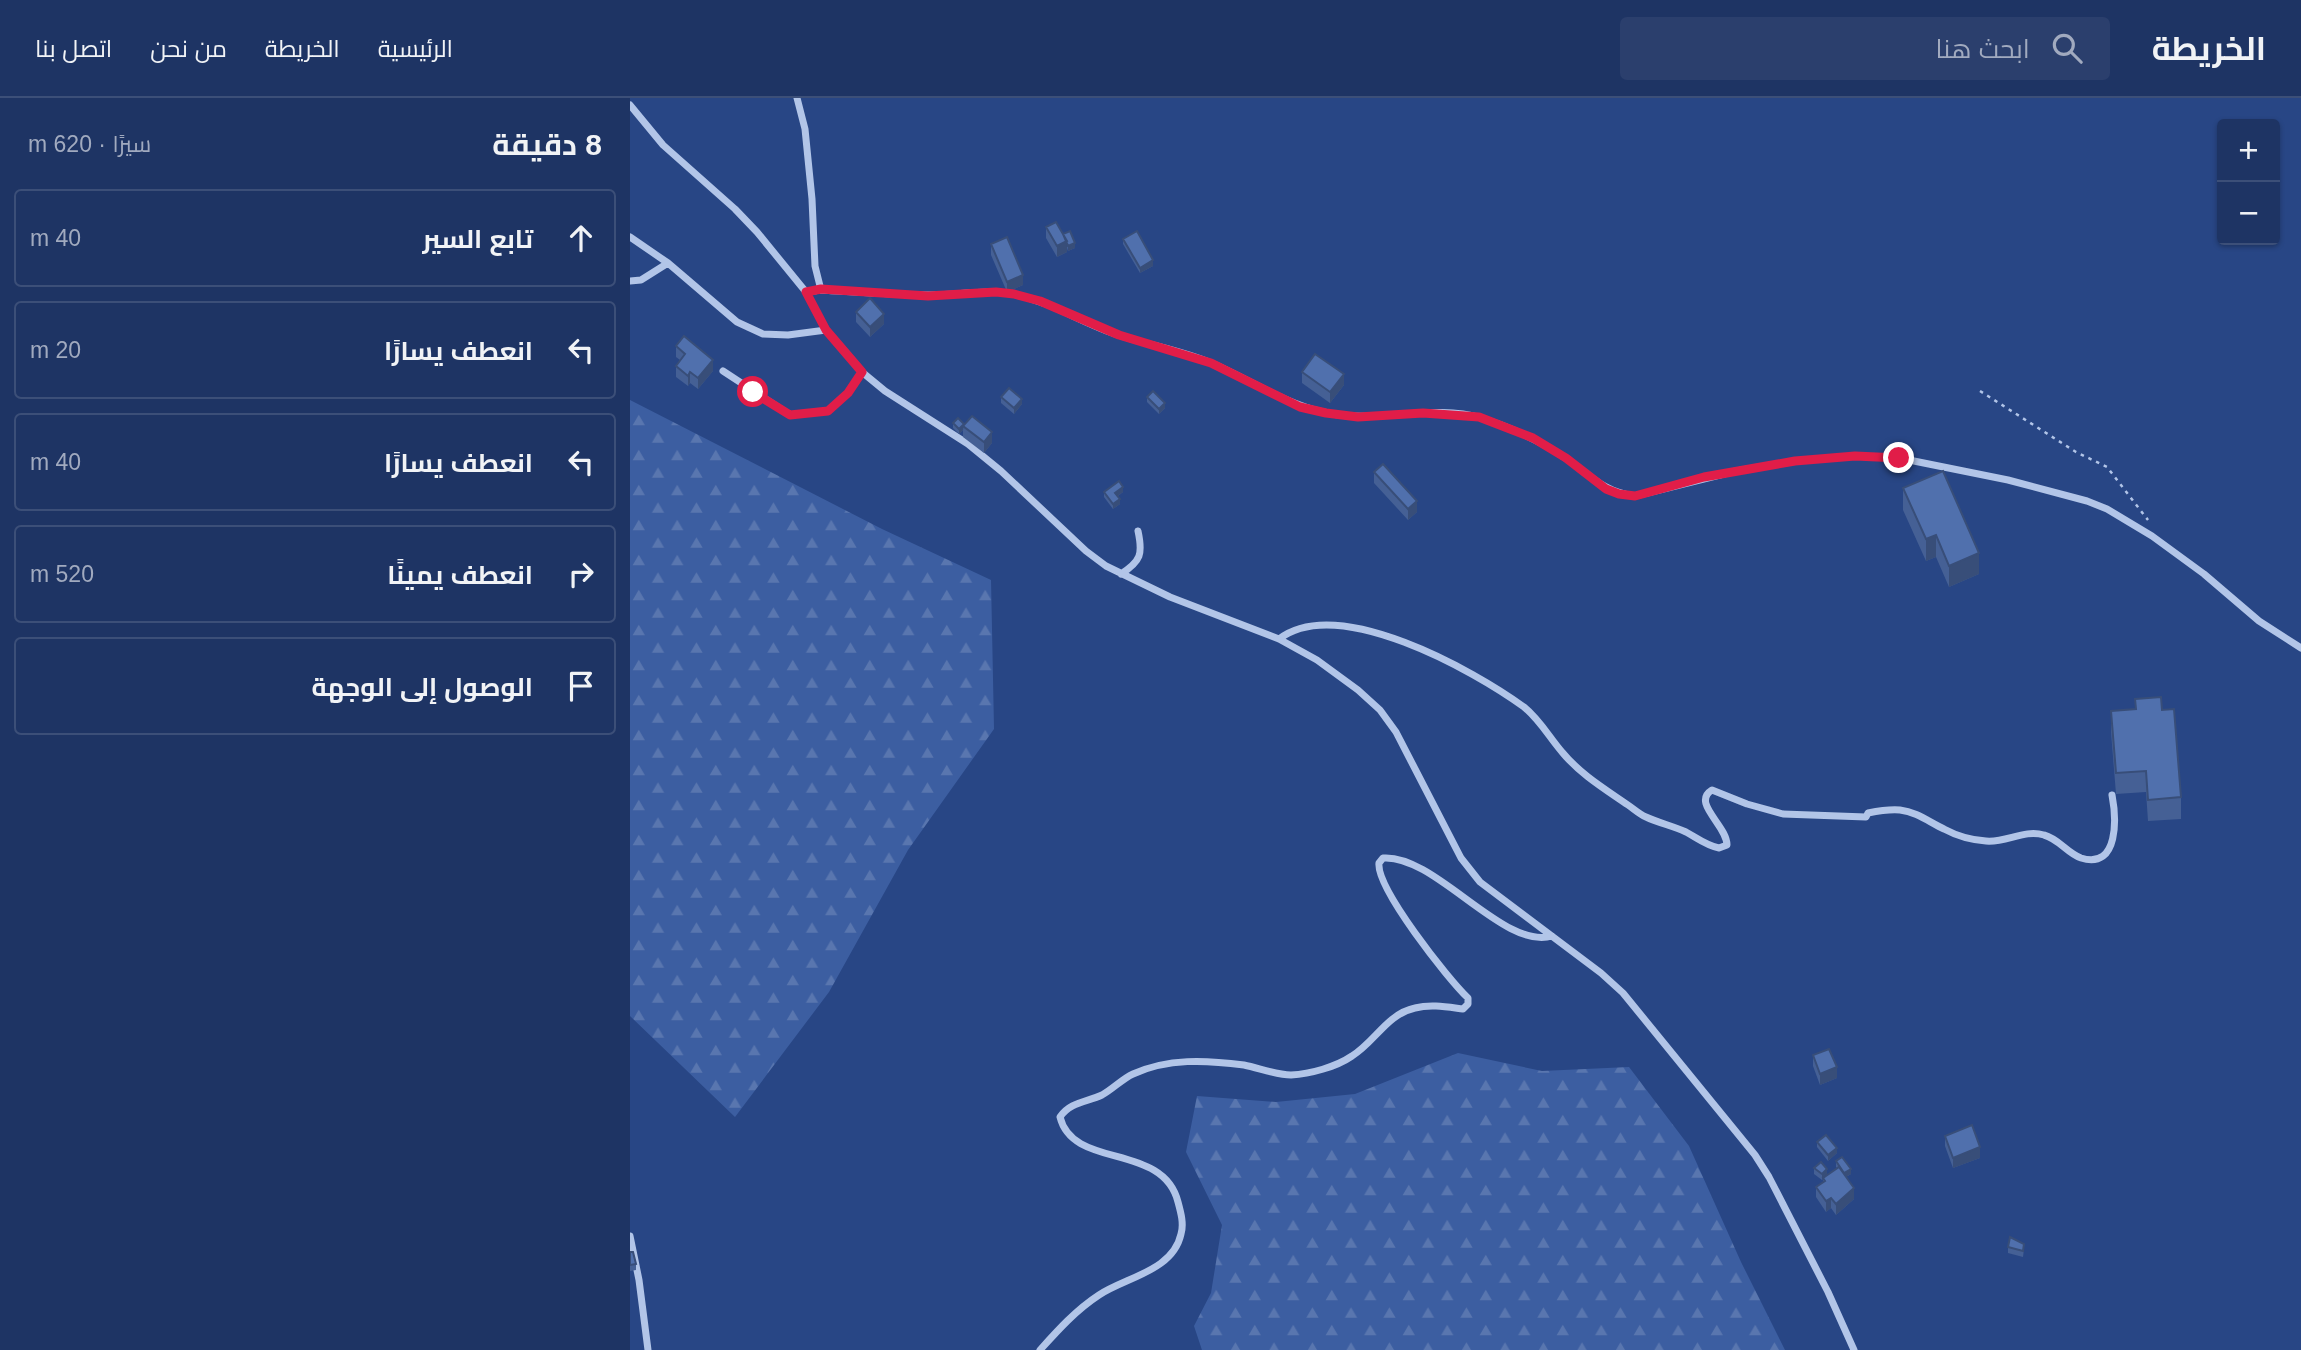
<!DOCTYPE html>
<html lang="ar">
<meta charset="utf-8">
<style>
:root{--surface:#1e3464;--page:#2b3f6d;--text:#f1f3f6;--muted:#a1aabf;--line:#3c4f78}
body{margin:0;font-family:Arial,Cairo,sans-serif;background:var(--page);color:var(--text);direction:rtl}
.controls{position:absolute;right:21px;top:21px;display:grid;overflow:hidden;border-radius:7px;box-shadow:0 2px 5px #0004}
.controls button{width:63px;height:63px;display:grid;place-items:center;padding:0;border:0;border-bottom:2px solid var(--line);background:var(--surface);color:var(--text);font:35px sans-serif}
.stop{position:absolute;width:21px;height:21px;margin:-16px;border:5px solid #e11d48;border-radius:50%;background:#fff}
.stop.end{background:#e11d48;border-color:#fff;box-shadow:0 2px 7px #0008}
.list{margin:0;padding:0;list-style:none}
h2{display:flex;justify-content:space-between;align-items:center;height:91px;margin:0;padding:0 28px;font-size:30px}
h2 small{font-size:23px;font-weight:400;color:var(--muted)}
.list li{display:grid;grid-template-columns:46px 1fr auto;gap:21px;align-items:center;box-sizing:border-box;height:98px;margin:0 14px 14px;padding:0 14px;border:2px solid var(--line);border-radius:7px}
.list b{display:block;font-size:26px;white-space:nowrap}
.list em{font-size:23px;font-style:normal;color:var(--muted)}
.icon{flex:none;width:38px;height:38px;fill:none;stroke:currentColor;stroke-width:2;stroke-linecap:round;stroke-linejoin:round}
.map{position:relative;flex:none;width:1671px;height:1252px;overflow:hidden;direction:ltr}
header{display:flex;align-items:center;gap:42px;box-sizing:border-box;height:98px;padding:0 35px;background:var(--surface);border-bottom:2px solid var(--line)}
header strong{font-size:33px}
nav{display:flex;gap:38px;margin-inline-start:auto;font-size:24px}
.search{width:490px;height:63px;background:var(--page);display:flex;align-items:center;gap:18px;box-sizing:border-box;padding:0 24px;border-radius:7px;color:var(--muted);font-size:26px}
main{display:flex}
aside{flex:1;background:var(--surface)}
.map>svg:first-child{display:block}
.forest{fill:url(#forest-firs)}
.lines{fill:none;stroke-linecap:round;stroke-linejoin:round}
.path{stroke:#b2c5e8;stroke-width:2.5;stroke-dasharray:3.5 5;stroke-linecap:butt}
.street{stroke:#b2c5e8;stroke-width:7}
.wall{fill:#456095}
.shaded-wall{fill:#384e79}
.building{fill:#5070ad;stroke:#384e79;stroke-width:2}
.route{stroke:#e11d48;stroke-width:9}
</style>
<header>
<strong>الخريطة</strong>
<div class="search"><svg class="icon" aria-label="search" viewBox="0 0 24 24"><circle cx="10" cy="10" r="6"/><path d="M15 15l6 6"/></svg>ابحث هنا</div>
<nav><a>الرئيسية</a><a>الخريطة</a><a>من نحن</a><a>اتصل بنا</a></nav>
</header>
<main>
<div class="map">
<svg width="1671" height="1252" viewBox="0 0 1671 1252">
<defs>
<pattern id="forest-firs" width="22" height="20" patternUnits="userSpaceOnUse" patternTransform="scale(1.75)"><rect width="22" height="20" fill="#3c5ea1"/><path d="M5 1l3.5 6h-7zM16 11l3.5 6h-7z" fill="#5976af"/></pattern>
</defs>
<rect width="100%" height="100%" fill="#284685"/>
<path class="forest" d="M0,302L252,431L361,482L364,631L278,752L199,894L105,1019L0,918Z
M828,955L912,973L999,969L1059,1048L1111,1164L1155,1252H572L564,1228L581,1195L592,1127L556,1054L567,998L646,1004L725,996Z"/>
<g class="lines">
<path class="path" d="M1350,293L1446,354L1477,369L1518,422"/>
<path class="street" d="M167,0L175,31L182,101L185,168L191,192
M0,7L33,47L105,111L127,134L176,194L196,232L232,274L255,293L338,346L371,373L456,453L476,468L540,499L649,541L687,562L728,592L750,612L766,634L831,760L850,784L971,875L993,895L1125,1057L1139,1079L1198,1194L1224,1252
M0,139L38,165L107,224L133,236L158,237L196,232
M0,183L11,182L38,165
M176,194L191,192C226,194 262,197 297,197C327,198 357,190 387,197C422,205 451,224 485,236C517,247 551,252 581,265C619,281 653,305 693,314C744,327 802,305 851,320C881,329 910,343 937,361C961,378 974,394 1005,398L1106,373L1165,363L1225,358L1269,360L1378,382L1457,403L1477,411L1522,438L1574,476L1629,523L1671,550
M93,273L160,317L198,313L218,295L232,274
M491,476C511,463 513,456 508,433
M649,541C708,496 843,572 894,609C910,622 919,639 932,654C950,676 975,691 998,707C1004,711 1009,716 1016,719C1029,725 1043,728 1056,734C1067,740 1077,748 1089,750L1097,747C1097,727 1061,705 1082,692L1117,706L1153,716L1236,719L1238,715C1248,713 1259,711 1270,712C1287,714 1299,724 1314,731C1327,738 1341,742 1356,743C1376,745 1394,731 1414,737C1429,741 1437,755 1451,760C1490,772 1486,718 1482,697
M0,1138L9,1182L18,1252
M410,1252C428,1232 446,1212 469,1197C496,1179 543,1173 551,1136C554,1126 551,1115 548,1104C533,1044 443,1072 430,1019C440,1004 457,1004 472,997C483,991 492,981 503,976C538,960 576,962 614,967C629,970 646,977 661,977C680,976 706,969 722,958C745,944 757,916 785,910C801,906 817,909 833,911L838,906V900C818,881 746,790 749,765L753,760C805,756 874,853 922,838"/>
</g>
<path class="wall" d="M416,129L433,136L445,150L438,153L437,150V154L427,159L416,140Z
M493,141L523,168L510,175L493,146Z
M361,146L393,187L377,194L361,157Z
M226,214L254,226L240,239L226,224Z
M46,248L83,273L68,291L60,285L58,288L46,279V268L50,262L46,259Z
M672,274L714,287L700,305L672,285Z
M371,299L392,306L384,316L371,305Z
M517,299L535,310L529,316L517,304Z
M323,325L334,326L362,345L354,355L333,339V332L329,336L323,330Z
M744,374L787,414L778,422L744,385Z
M1273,390L1349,476L1319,489L1306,459L1296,463L1273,412Z
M474,394H493L488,398L490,406L483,411L474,399Z
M1505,601L1532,612L1551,699V721L1518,723L1516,694L1486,696L1481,634V613L1505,611Z
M1183,957L1207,980L1190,987L1183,968Z
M1315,1038L1350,1060L1323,1070L1315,1048Z
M1187,1044L1207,1055L1198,1063L1187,1049Z
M1206,1063L1221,1076L1216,1079L1224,1101L1206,1117L1201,1110L1196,1114L1186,1099V1089L1193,1084V1081L1192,1082L1184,1076V1070L1197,1077L1207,1070L1206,1069Z
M1378,1149L1394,1151L1393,1159L1378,1155Z
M0,1154L6,1166V1172L0,1173Z"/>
<path class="shaded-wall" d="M437,143V154L427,159V148Z
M445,145V150L438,153V148Z
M523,162V168L510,175V170Z
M393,177V187L377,194V184Z
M254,216V226L240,239V229Z
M83,262V273L68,291V280Z
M60,274V285L58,288V278Z
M714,276V287L700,305V294Z
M392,301V306L384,316V310Z
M535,305V310L529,316V311Z
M334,326L333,332L329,336V331Z
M362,334V345L354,355V344Z
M493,389V394L485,400V395Z
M490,401V406L483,411V406Z
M787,403V414L778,422V411Z
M1306,437V459L1296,463V441Z
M1349,455V476L1319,489V468Z
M1207,969V980L1190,987V976Z
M1350,1049V1060L1323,1070V1060Z
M1207,1050V1055L1198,1063V1057Z
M1197,1071V1077L1192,1082V1076Z
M1221,1071V1076L1214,1080V1075Z
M1224,1090V1101L1206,1117V1106Z
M1201,1100V1110L1196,1114V1103Z"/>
<path class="building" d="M426,124L437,143L427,148L416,129Z
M440,133L445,145L438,148L433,136Z
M507,133L523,162L510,170L493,141Z
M377,139L393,177L377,184L361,146Z
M240,200L254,216L240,229L226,214Z
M54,238L83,262L68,280L60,274L58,278L46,268L55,256L46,248Z
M685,256L714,276L700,294L672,274Z
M379,290L392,301L384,310L371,299Z
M523,293L535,305L529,311L517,299Z
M342,318L362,334L354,344L333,328Z
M328,320L334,326L329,331L323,325Z
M753,366L787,403L778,411L744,374Z
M1313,373L1349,455L1319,468L1306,437L1296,441L1273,390Z
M489,383L493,389L485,395L490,401L483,406L474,394Z
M1531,599L1532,612L1544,611L1551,699L1518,702L1516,673L1486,675L1481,613L1506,611L1505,601Z
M1199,951L1207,969L1190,976L1183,957Z
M1342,1027L1350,1049L1323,1060L1315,1038Z
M1196,1037L1207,1050L1198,1057L1187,1044Z
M1212,1059L1221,1071L1214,1075L1206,1063Z
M1191,1064L1197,1071L1192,1076L1184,1070Z
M1209,1069L1224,1090L1206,1106L1201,1100L1196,1103L1186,1089L1195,1083L1193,1080Z
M1380,1139L1394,1146L1393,1153L1378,1149Z
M0,1154H3L6,1166L0,1167Z"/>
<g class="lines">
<path class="route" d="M123,294L160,317L198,313L218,295L232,274L196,232L176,194L191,191L298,198L366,194L384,196L410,203L489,237L581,265L670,309L696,315L728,319L793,315L849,319L903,340L936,360L976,391L989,396L1005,398L1074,379L1165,363L1225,358L1269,360"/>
</g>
</svg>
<div class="controls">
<button>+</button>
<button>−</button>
</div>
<div class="stop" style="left:123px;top:294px"></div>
<div class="stop end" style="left:1269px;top:360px"></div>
</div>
<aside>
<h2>8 دقيقة<small>سيرًا · 620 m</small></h2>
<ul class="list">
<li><svg class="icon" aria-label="ahead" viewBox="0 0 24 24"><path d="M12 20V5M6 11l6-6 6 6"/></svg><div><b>تابع السير</b></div><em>40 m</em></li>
<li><svg class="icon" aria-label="left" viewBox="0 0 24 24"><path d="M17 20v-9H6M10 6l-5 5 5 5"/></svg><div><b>انعطف يسارًا</b></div><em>20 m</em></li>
<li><svg class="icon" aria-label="left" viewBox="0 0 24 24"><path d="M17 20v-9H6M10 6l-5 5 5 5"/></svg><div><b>انعطف يسارًا</b></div><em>40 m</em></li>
<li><svg class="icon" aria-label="right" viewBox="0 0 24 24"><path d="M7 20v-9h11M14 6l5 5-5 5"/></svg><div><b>انعطف يمينًا</b></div><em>520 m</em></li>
<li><svg class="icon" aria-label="arrive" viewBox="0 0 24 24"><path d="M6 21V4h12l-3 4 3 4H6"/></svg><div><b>الوصول إلى الوجهة</b></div></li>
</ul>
</aside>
</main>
